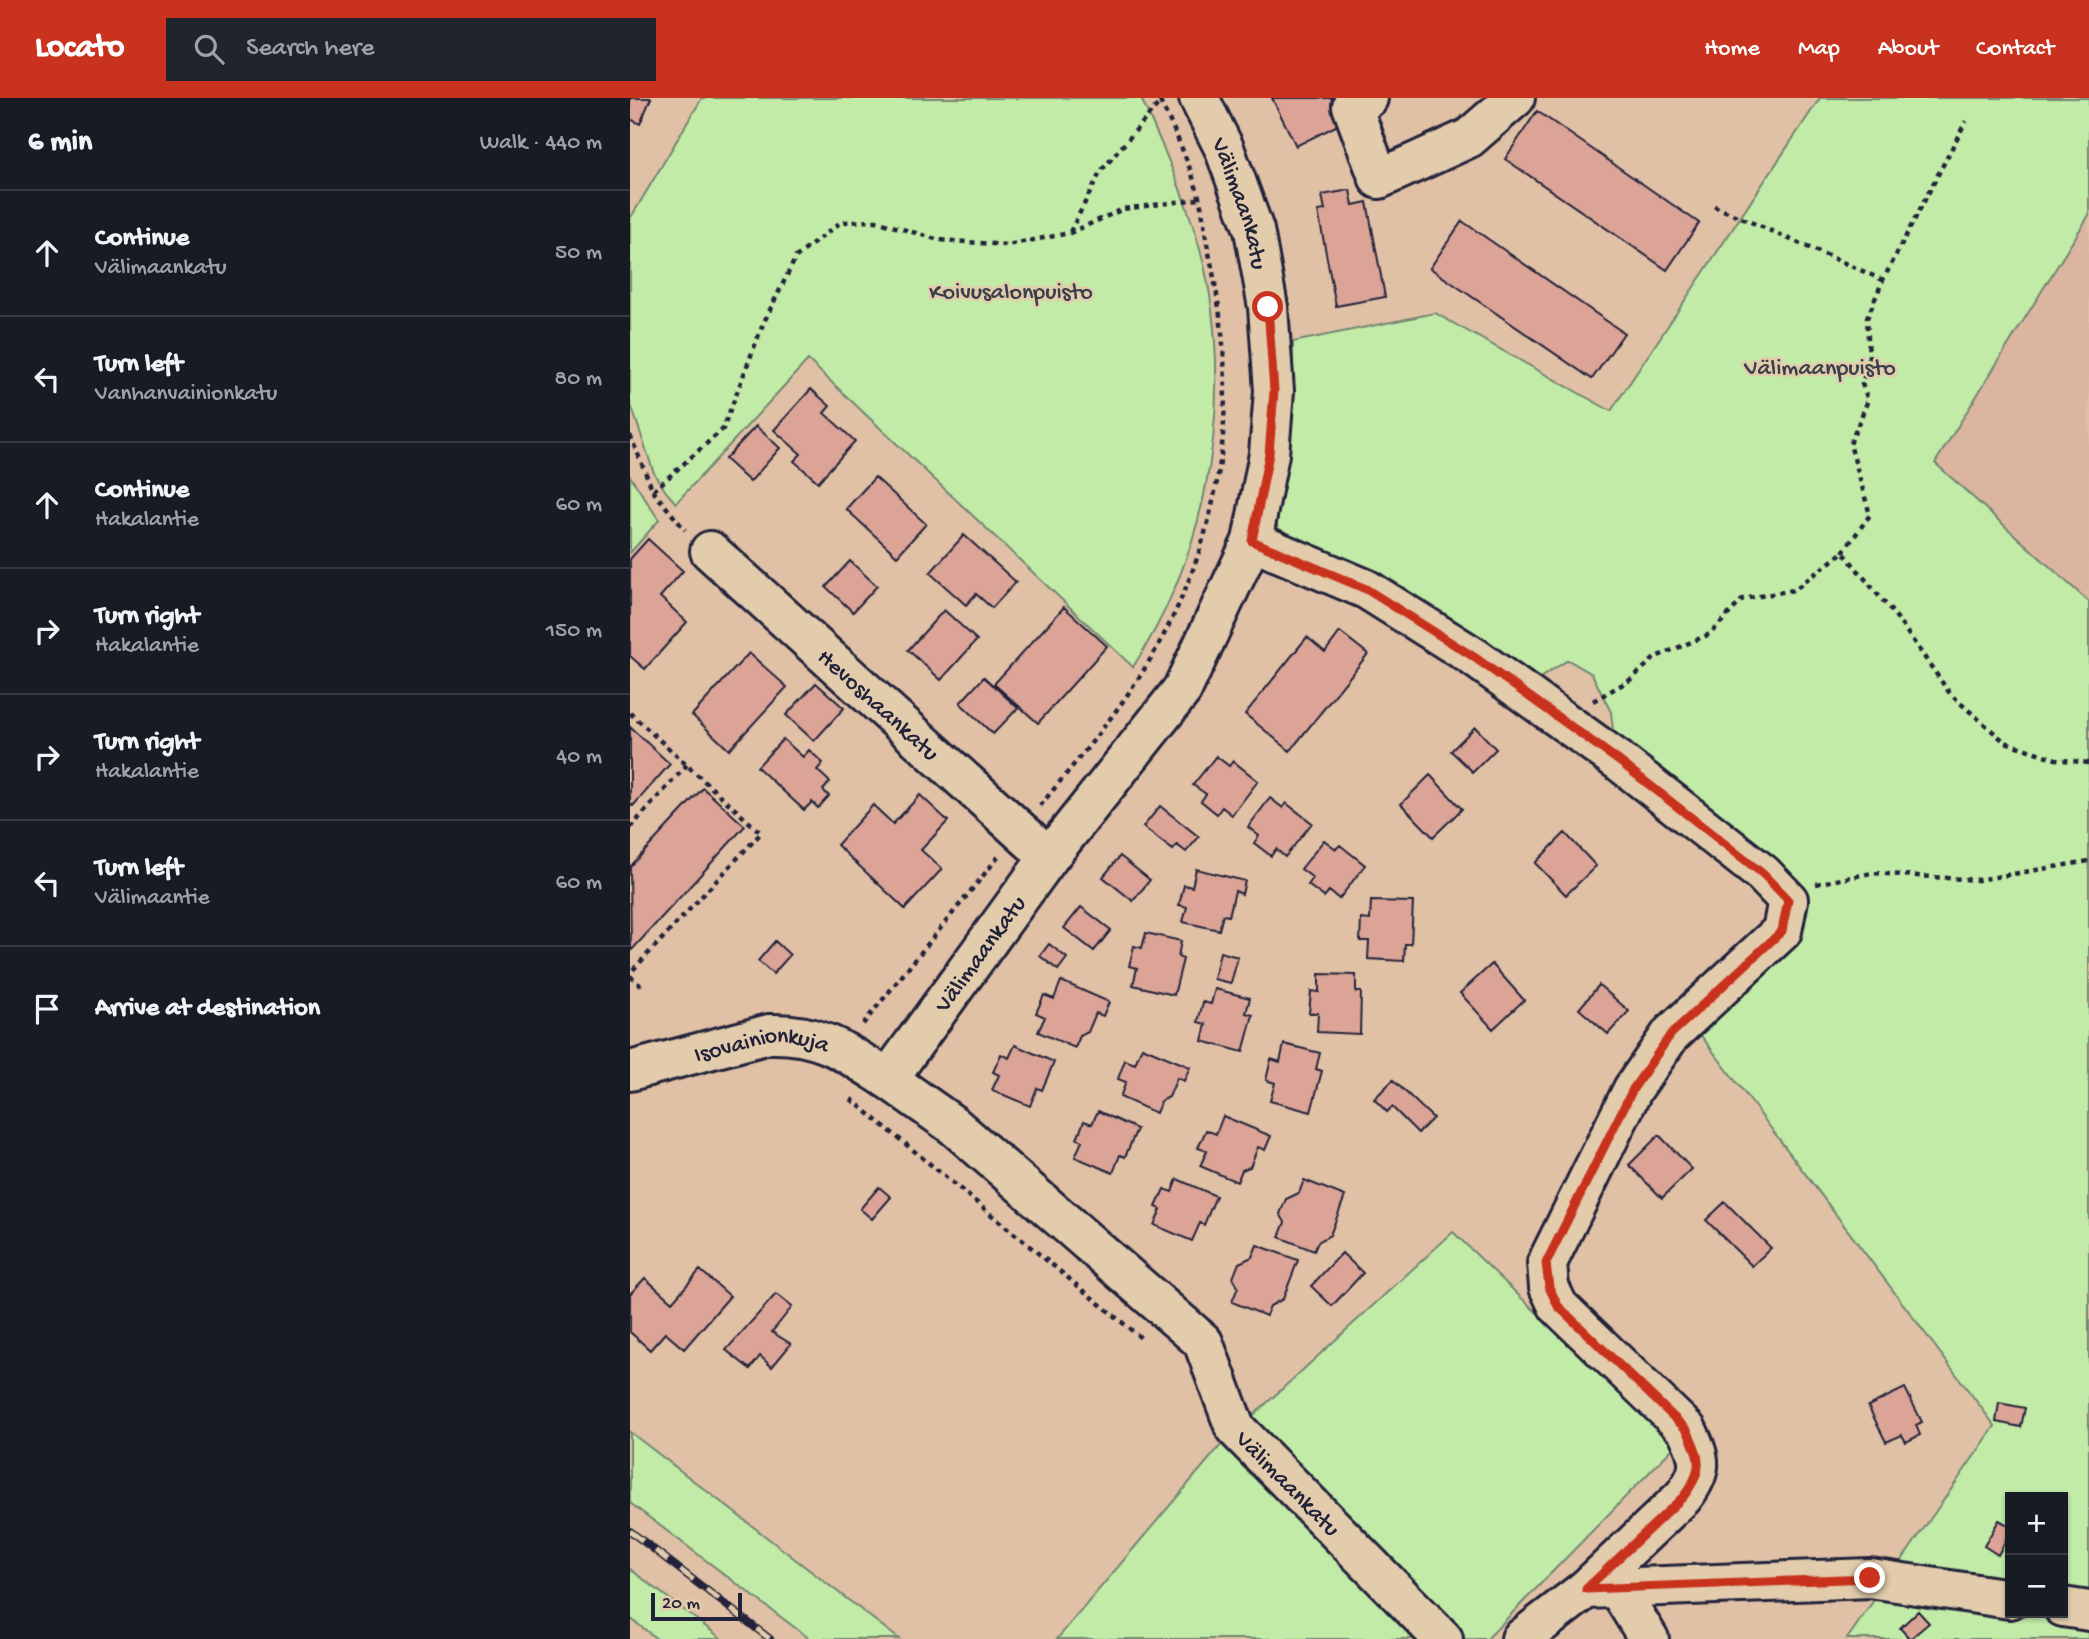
<!DOCTYPE html>
<meta charset="utf-8">
<style>
:root{--surface:#171b24;--page:#20242c;--text:#f1f3f6;--muted:#9ea1a6;--line:#363941;--accent:#c8321e}
body{margin:0;font-family:"Gochi Hand",sans-serif;background:var(--page);color:var(--text)}
.controls{position:absolute;right:21px;bottom:21px;display:grid;overflow:hidden;border-radius:0px;box-shadow:0 2px 5px #0004}
.controls button{width:63px;height:63px;display:grid;place-items:center;padding:0;border:0;border-bottom:2px solid var(--line);background:var(--surface);color:var(--text);font:35px sans-serif}
.scale{position:absolute;left:21px;bottom:18px;width:91px;box-sizing:border-box;padding-left:7px;border:4px solid #22223b;border-top:0;font-size:19px;line-height:24px;white-space:nowrap;color:#22223b;-webkit-text-stroke:5px #e2ccac;paint-order:stroke}
.stop{position:absolute;width:21px;height:21px;margin:-16px;border:5px solid #c8321e;border-radius:50%;background:#fff}
.stop.end{background:#c8321e;border-color:#fff;box-shadow:0 2px 7px #0008}
.list{margin:0;padding:0;list-style:none}
h2{display:flex;justify-content:space-between;align-items:center;height:91px;margin:0;padding:0 28px;font-size:30px}
h2 small{font-size:23px;font-weight:400;color:var(--muted)}
.list li{display:grid;grid-template-columns:46px 1fr auto;gap:21px;align-items:center;box-sizing:border-box;height:126px;padding:0 28px;border-top:2px solid var(--line)}
.list b{display:block;font-size:26px;white-space:nowrap}
.list p{margin:0;font-size:23px;white-space:nowrap;color:var(--muted)}
.list em{font-size:23px;font-style:normal;color:var(--muted)}
.icon{flex:none;width:38px;height:38px;fill:none;stroke:currentColor;stroke-width:2;stroke-linecap:round;stroke-linejoin:round}
.map{position:relative;flex:none;width:1459px;height:1541px;overflow:hidden}
header{display:flex;align-items:center;gap:42px;box-sizing:border-box;height:98px;padding:0 35px;background:var(--accent);color:#fff}
header strong{font-size:33px}
nav{display:flex;gap:38px;margin-inline-start:auto;font-size:24px}
.search{width:490px;height:63px;background:var(--page);display:flex;align-items:center;gap:18px;box-sizing:border-box;padding:0 24px;border-radius:0px;color:var(--muted);font-size:26px}
main{display:flex}
aside{flex:1;background:var(--surface)}
.map>svg:first-child{display:block}
.built{fill:#dbb5a0}
.green{fill:#c2eba7;stroke:#728671;stroke-width:2;fill-rule:evenodd}
.building{fill:#dba497;stroke:#22223b;stroke-width:2}
.lines{fill:none;stroke-linecap:round;stroke-linejoin:round}
.minor-casing{stroke:#22223b;stroke-width:44}
.path{stroke:#22223b;stroke-width:4.5;stroke-dasharray:5 5;stroke-linecap:butt}
.minor{stroke:#e2ccac;stroke-width:38}
.rail-casing{stroke:#22223b;stroke-width:8}
.rail{stroke:#e2ccac;stroke-width:5;stroke-dasharray:16;stroke-linecap:butt}
.route{stroke:#c8321e;stroke-width:9}
.labels{text-anchor:middle;stroke-width:5;stroke-linejoin:round;paint-order:stroke}
.street-label{font-size:24px;fill:#22223b;stroke:#e2ccac}
.park-label{font-size:24px;fill:#3a404b;stroke:#e2ccac}
</style>
<header>
<strong>Locato</strong>
<div class="search"><svg class="icon" aria-label="search" viewBox="0 0 24 24"><circle cx="10" cy="10" r="6"/><path d="M15 15l6 6"/></svg>Search here</div>
<nav><a>Home</a><a>Map</a><a>About</a><a>Contact</a></nav>
</header>
<main>
<aside>
<h2>6 min<small>Walk · 440 m</small></h2>
<ul class="list">
<li><svg class="icon" aria-label="ahead" viewBox="0 0 24 24"><path d="M12 20V5M6 11l6-6 6 6"/></svg><div><b>Continue</b><p>Välimaankatu</p></div><em>50 m</em></li>
<li><svg class="icon" aria-label="left" viewBox="0 0 24 24"><path d="M17 20v-9H6M10 6l-5 5 5 5"/></svg><div><b>Turn left</b><p>Vanhanvainionkatu</p></div><em>80 m</em></li>
<li><svg class="icon" aria-label="ahead" viewBox="0 0 24 24"><path d="M12 20V5M6 11l6-6 6 6"/></svg><div><b>Continue</b><p>Hakalantie</p></div><em>60 m</em></li>
<li><svg class="icon" aria-label="right" viewBox="0 0 24 24"><path d="M7 20v-9h11M14 6l5 5-5 5"/></svg><div><b>Turn right</b><p>Hakalantie</p></div><em>150 m</em></li>
<li><svg class="icon" aria-label="right" viewBox="0 0 24 24"><path d="M7 20v-9h11M14 6l5 5-5 5"/></svg><div><b>Turn right</b><p>Hakalantie</p></div><em>40 m</em></li>
<li><svg class="icon" aria-label="left" viewBox="0 0 24 24"><path d="M17 20v-9H6M10 6l-5 5 5 5"/></svg><div><b>Turn left</b><p>Välimaantie</p></div><em>60 m</em></li>
<li><svg class="icon" aria-label="arrive" viewBox="0 0 24 24"><path d="M6 21V4h12l-3 4 3 4H6"/></svg><div><b>Arrive at destination</b></div></li>
</ul>
</aside>
<div class="map">
<svg width="1459" height="1541" viewBox="0 0 1459 1541">
<rect width="100%" height="100%" fill="#e1c1a6"/>
<filter id="ink" filterUnits="userSpaceOnUse"><feTurbulence type="fractalNoise" baseFrequency=".0143" numOctaves="2"/><feDisplacementMap in="SourceGraphic" scale="14" xChannelSelector="R" yChannelSelector="G"/><feConvolveMatrix kernelMatrix="1 2 1 2 8 2 1 2 1" color-interpolation-filters="sRGB"/></filter>
<g filter="url(#ink)">
<path class="built" d="M1459,117V504L1305,365Z"/>
<path class="green" d="M72,0H511C541,65 574,141 582,212C597,337 572,462 503,569L178,262L46,405L36,394L24,375L0,304V121Z
M1190,0H1459V117L1305,365L1459,504V1541H1217L1365,1328L1070,936L1155,853L1175,807L1135,752L984,641L981,614L962,576L938,562L905,583L661,442L648,430L644,416L663,294V244L805,215L981,313ZM1380,1399H1433V1515H1380Z
M0,378L29,422L0,455Z
M823,1134L1045,1348L857,1541H427L591,1347Z
M0,1334L269,1541H180L0,1405Z
M0,1471L92,1541H27L0,1520Z"/>
<path class="building" d="M0,0H21L10,26L0,21Z
M642,0H705L716,23L666,48Z
M907,13L1069,125L1037,172L875,61Z
M720,92L723,107L737,104L755,199L706,208L688,113L695,112L692,97Z
M832,123L994,235L962,281L800,170Z
M181,291L200,308L194,315L225,343L188,384L164,363L171,356L144,332Z
M126,328L150,350L120,384L95,361Z
M245,379L296,426L267,458L216,411Z
M334,437L386,484L362,510L346,496L336,507L300,475Z
M18,441L53,473L30,499L57,524L15,571L0,558V461Z
M220,463L247,488L223,514L196,489Z
M434,509L477,548L408,625L364,586Z
M314,512L347,542L311,582L278,552Z
M710,534L738,556L660,653L615,616L677,539L695,554Z
M119,555L157,589L99,652L62,617Z
M354,579L388,610L363,636L330,605Z
M186,585L214,610L184,643L156,617Z
M0,629L40,666L3,708L0,705Z
M845,629L866,651L843,674L821,653Z
M153,641L173,659L179,652L193,665L187,672L200,684L193,692L199,698L188,710L182,704L174,712L127,669Z
M586,658L599,668L603,663L628,683L602,717L592,709L587,716L571,703L576,696L563,687Z
M800,677L832,711L803,739L771,706Z
M73,690L115,728L1,853L0,769Z
M290,697L318,723L291,752L312,771L275,811L207,747L243,707L263,726Z
M640,700L653,710L656,705L682,725L655,759L646,751L641,758L624,745L629,738L618,729Z
M530,708L569,739L556,754L547,747L543,752L513,729Z
M935,735L966,768L936,797L905,765Z
M694,742L706,751L710,747L735,767L709,801L699,793L694,799L678,787L683,780L671,771Z
M490,758L520,782L503,803L473,779Z
M566,771L615,783L612,796L605,793L599,818L593,817L589,832L553,824L557,809L549,807L554,787L562,789Z
M741,803L783,804L781,846H775L774,863L738,861L739,843H730L731,821L740,822Z
M451,809L481,832L464,853L434,830Z
M516,835L551,843L548,859L553,861L544,897L503,887L507,870L499,868L504,848L512,850Z
M145,843L160,857L143,876L128,863Z
M419,846L437,860L428,872L410,858Z
M590,854L608,859L601,885L584,881Z
M862,866L894,902L863,931L830,895Z
M689,876L726,877V894H731L730,936L687,934L688,915H679L681,893L689,894Z
M431,883L479,904L473,918L466,915L458,934L450,938L445,950L408,934L415,919L406,915L414,897L424,901Z
M969,887L999,913L978,936L949,911Z
M585,891L620,900L616,915L623,917L613,954L572,943L576,926L568,924L573,904L581,906Z
M654,946L690,955L686,971L692,973L681,1014L640,1003L645,985L636,982L641,961L650,964Z
M385,947L424,964L412,992L407,990L400,1008L362,992L369,977L363,974L371,956L379,960Z
M512,949L560,969L554,983L547,980L539,999L531,1003L526,1015L490,999L496,984L488,981L495,962L505,966Z
M763,982L803,1020L788,1035L762,1009L757,1014L744,1001Z
M468,1013L507,1031L495,1059L490,1057L483,1075L445,1059L452,1043L447,1041L454,1023L462,1026Z
M593,1018L641,1038L635,1052L628,1049L620,1069L612,1072L607,1084L570,1068L577,1053L568,1050L576,1032L586,1036Z
M1029,1037L1062,1071L1032,1100L999,1067Z
M547,1081L586,1098L574,1127L570,1125L562,1143L524,1127L531,1111L526,1109L534,1091L542,1094Z
M674,1082L715,1098L700,1137L688,1144L684,1153L649,1139L655,1124L650,1116L656,1101L669,1095Z
M249,1089L261,1099L242,1121L230,1111Z
M1095,1104L1141,1150L1122,1168L1076,1122Z
M627,1147L668,1162L653,1201L640,1208L636,1218L602,1204L608,1189L603,1180L609,1165L622,1159Z
M712,1155L733,1175L702,1208L681,1188Z
M70,1172L100,1198L54,1251L35,1235L20,1252L0,1234V1196L15,1180L42,1204Z
M146,1196L162,1209L142,1234L161,1246L142,1269L130,1258L120,1271L96,1252Z
M1275,1290L1292,1324L1286,1327L1290,1337L1276,1344L1272,1337L1256,1344L1238,1308Z
M1369,1305L1395,1310L1391,1329L1366,1324Z
M1369,1422L1380,1428V1434L1368,1457L1354,1448Z
M1288,1513L1299,1525L1280,1541L1270,1530Z"/>
<g class="lines">
<defs>
<g id="minor">
<path id="s1" d="M569,0L594,50L624,132L638,209L644,293L639,356L622,443L552,592L419,759L258,981L323,1027L573,1244L605,1330L813,1541"/>
<path d="M738,0L722,8L749,81L839,40L885,0"/>
<path d="M622,443L736,491L844,559L989,663L1133,776L1158,802L1152,833L1041,936L1003,991L917,1165L919,1189L928,1208L1057,1332C1071,1361 1074,1372 1053,1399L956,1491"/>
<path id="s2" d="M80,453L419,759"/>
<path id="s3" d="M0,973L139,936C190,934 217,955 258,981"/>
<path d="M988,1491L1019,1541"/>
<path d="M1433,1509L1459,1513"/>
<path d="M891,1541L956,1491L1240,1480L1380,1501"/>
</g>
</defs>
<use href="#minor" class="minor-casing"/>
<path class="path" d="M1084,108L1253,182
M440,134L471,73L530,4
M0,337L23,393L55,432
M23,393L93,331L133,226L166,159L211,124L246,123L309,142L377,147L440,135L493,111L569,101
M1213,454L1240,417L1220,346L1238,302L1232,286L1239,261L1237,220L1253,182L1336,23
M963,603L1000,582L1026,559L1080,536L1113,501L1164,492L1213,454L1267,520L1321,597L1375,644L1426,661L1459,665
M0,615L131,735L0,875
M410,708C448,661 490,613 521,560C596,431 611,299 579,155C575,138 574,120 570,103C564,76 542,25 528,0
M0,730L57,667
M1186,786L1242,775L1348,782L1459,763
M0,878L12,889
M233,926L369,758
M221,1001L511,1240"/>
<use href="#minor" class="minor"/>
<defs>
<path id="rail" d="M0,1433L140,1541"/>
</defs>
<use href="#rail" class="rail-casing"/>
<use href="#rail" class="rail"/>
</g>
</g>
<g class="lines" filter="url(#ink)">
<path class="route" d="M638,209L644,293L639,356L622,443L736,491L844,559L989,663L1133,776L1158,802L1152,833L1041,936L1003,991L916,1165L919,1189L928,1208L1057,1332C1071,1361 1074,1372 1053,1399L956,1491L1240,1480"/>
</g>
<g class="labels">
<g class="street-label">
<text dy="8" stroke="none"><textPath href="#s1" startOffset="114">Välimaankatu</textPath></text>
<text dy="8" stroke="none"><textPath href="#s2" startOffset="228">Hevoshaankatu</textPath></text>
<text transform="translate(349 855) rotate(-54)" y="8">Välimaankatu</text>
<text dy="8" stroke="none"><textPath href="#s3" startOffset="136">Isovainionkuja</textPath></text>
<text dy="8" stroke="none"><textPath href="#s1" startOffset="1689">Välimaankatu</textPath></text>
</g>
<g class="park-label">
<text x="381" y="200">Koivusalonpuisto</text>
<text x="1190" y="276">Välimaanpuisto</text>
</g>
</g>
</svg>
<div class="controls">
<button>+</button>
<button>−</button>
</div>
<div class="scale">20 m</div>
<div class="stop" style="left:638px;top:209px"></div>
<div class="stop end" style="left:1240px;top:1480px"></div>
</div>
</main>
